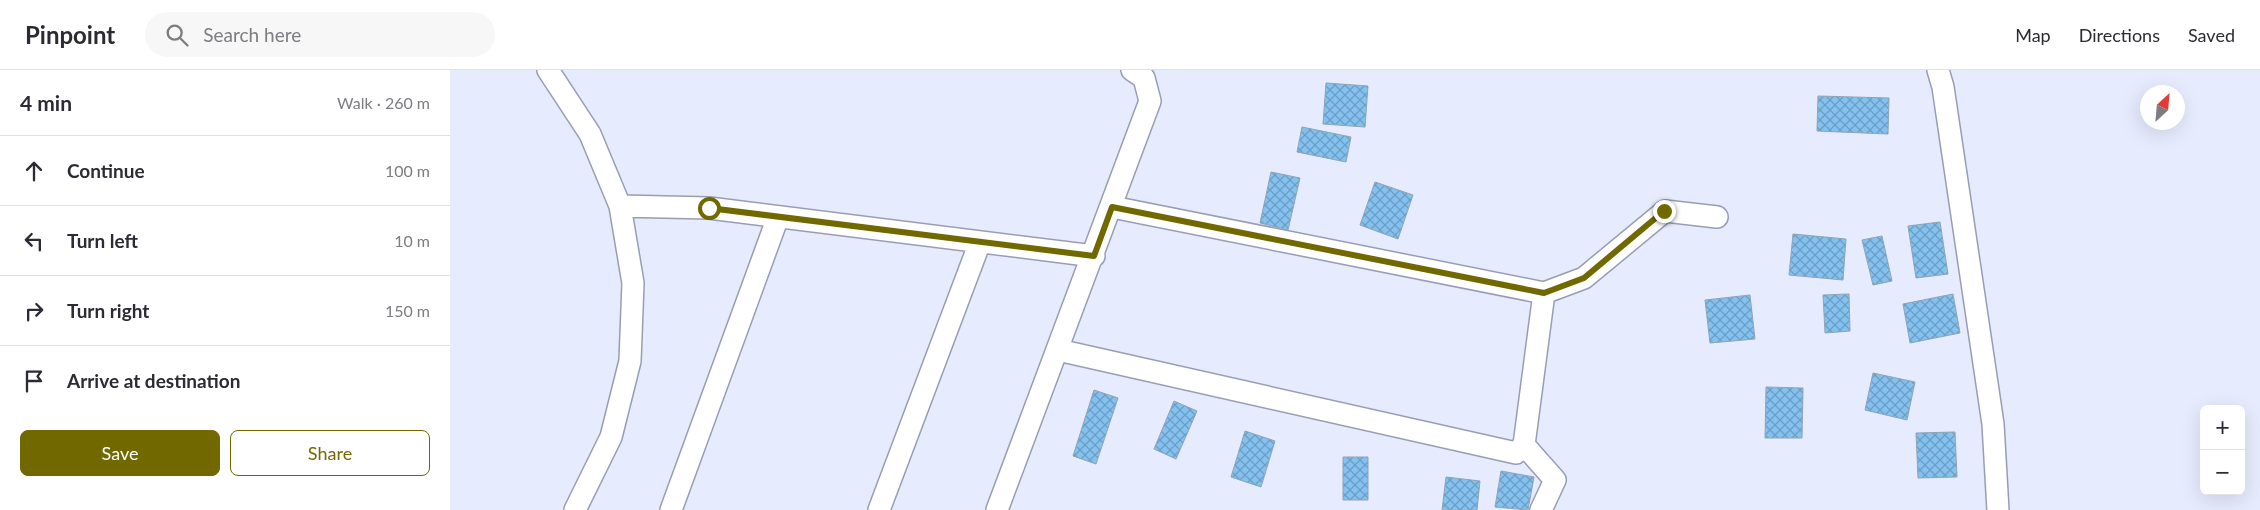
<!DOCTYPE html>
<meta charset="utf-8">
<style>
:root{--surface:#fff;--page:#f7f7f7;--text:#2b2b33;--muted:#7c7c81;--line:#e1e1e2;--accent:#716900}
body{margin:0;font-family:Lato,sans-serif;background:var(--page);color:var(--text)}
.controls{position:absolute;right:15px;bottom:15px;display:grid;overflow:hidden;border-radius:8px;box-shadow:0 5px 20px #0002}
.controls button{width:45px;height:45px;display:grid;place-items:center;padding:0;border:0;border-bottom:1px solid var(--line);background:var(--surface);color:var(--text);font:25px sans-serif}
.compass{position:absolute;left:1690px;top:15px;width:45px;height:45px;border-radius:50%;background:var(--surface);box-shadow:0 5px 20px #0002;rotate:26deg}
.stop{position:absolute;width:15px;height:15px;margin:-11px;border:4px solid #716900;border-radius:50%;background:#fff}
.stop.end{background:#716900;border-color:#fff;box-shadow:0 1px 5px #0008}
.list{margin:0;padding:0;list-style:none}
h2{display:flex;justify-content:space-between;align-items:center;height:65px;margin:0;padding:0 20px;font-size:21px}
h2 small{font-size:16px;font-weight:400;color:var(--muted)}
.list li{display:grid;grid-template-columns:32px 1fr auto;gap:15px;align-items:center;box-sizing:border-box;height:70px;padding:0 20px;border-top:1px solid var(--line)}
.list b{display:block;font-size:19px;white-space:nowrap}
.list em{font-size:16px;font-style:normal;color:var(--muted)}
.actions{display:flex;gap:10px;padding:15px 20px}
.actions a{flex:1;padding:11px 0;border:1px solid var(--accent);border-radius:8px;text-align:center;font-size:18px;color:var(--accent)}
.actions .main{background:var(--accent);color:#fff}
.icon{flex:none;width:28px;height:28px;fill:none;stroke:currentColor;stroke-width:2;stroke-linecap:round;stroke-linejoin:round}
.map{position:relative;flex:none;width:1810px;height:440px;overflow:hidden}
header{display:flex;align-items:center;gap:30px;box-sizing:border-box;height:70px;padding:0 25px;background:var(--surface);border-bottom:1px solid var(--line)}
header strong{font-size:24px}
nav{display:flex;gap:28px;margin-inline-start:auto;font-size:18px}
.search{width:350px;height:45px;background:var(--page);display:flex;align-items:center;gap:12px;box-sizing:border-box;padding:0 18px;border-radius:28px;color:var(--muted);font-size:19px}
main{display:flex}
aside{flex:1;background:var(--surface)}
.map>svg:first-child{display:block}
.building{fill:url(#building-cross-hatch);stroke:#8fa4b4}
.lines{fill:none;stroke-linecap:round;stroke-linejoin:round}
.minor-casing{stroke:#989db4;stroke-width:24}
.minor{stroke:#fff;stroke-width:21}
.route{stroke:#716900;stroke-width:6}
</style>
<header>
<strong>Pinpoint</strong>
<div class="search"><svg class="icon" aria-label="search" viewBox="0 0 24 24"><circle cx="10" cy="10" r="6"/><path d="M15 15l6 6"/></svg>Search here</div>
<nav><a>Map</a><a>Directions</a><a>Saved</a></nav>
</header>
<main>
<aside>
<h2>4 min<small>Walk · 260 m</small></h2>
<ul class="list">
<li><svg class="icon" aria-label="ahead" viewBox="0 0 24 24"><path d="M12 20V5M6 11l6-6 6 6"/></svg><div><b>Continue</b></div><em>100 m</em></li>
<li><svg class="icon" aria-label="left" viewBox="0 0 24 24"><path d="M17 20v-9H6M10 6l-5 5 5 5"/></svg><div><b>Turn left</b></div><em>10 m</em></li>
<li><svg class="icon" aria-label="right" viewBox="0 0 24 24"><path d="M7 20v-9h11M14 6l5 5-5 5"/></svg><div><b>Turn right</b></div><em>150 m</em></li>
<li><svg class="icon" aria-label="arrive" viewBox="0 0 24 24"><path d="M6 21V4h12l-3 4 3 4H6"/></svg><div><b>Arrive at destination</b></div></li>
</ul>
<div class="actions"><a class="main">Save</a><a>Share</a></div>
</aside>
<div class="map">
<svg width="1810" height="440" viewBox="0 0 1810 440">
<defs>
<pattern id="building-cross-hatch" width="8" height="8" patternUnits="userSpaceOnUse" patternTransform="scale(1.25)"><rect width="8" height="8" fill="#83c2f0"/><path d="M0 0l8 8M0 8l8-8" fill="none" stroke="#6c9ec3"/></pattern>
</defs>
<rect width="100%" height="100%" fill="#e6ebfe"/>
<path class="building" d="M876,13L918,16L915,57L873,54Z
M1368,26L1439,28L1438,64L1367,61Z
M852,57L901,67L896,92L847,82Z
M821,102L850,108L838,160L810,153Z
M925,112L963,125L948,169L910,155Z
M1490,152L1498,204L1466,208L1458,156Z
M1343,164L1396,169L1393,210L1339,205Z
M1432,166L1442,211L1423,215L1412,170Z
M1399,224L1400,261L1375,263L1373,225Z
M1503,224L1510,263L1460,273L1453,234Z
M1300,225L1305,269L1260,273L1255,230Z
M1423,303L1465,312L1457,350L1415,340Z
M1316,317L1353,318L1352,368H1315Z
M644,320L668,328L646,394L623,386Z
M724,331L747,341L726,389L704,379Z
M795,361L825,371L811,417L781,407Z
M1505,362L1507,407L1468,408L1466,363Z
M893,387H918V430H893Z
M1051,401L1084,407L1078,440L1045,437Z
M996,407L1030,411L1027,440H992Z"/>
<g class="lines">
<defs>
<path id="minor" d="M98,0L140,64L170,136L183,213L180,291L161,367L125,440
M1488,0L1493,17L1543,354L1548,440
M170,136L259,138L644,186
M662,137L1094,223L1134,208L1215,141L1267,147
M608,280L1066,383L1074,375L1094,223
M1074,375L1105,410L1091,440
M221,440L328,147
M429,440L530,172
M547,440L700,31L694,8L682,0"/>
</defs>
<use href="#minor" class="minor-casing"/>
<use href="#minor" class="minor"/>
</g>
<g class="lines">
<path class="route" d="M259,138L644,186L662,137L1094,223L1134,208L1214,141"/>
</g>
</svg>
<div class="controls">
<button>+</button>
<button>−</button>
</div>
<svg class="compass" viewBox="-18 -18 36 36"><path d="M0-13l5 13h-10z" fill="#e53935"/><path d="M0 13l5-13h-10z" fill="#7c7c81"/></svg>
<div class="stop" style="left:259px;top:138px"></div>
<div class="stop end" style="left:1214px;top:141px"></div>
</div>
</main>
